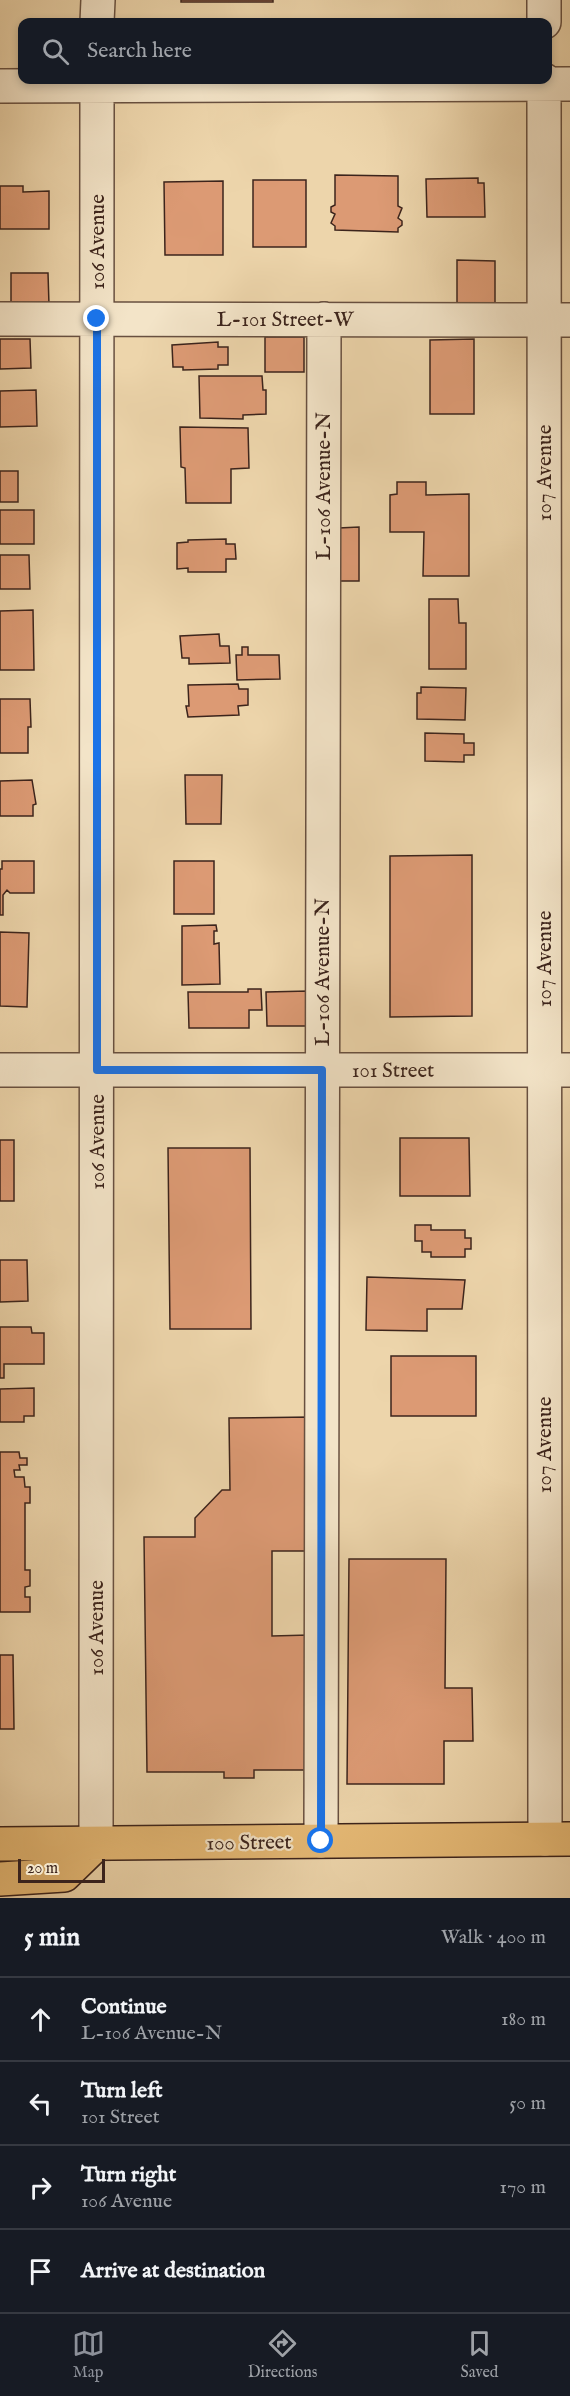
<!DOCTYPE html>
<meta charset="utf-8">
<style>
:root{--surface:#171b24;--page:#242831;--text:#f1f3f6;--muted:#9ea1a6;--line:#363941;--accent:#8c9099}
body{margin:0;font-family:"IM FELL English",serif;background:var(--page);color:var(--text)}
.scale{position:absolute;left:18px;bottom:15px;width:87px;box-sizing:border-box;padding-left:6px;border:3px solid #3c241c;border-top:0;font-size:16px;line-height:21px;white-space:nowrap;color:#3c241c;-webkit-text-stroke:4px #f3e4c8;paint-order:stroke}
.stop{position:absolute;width:18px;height:18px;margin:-14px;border:4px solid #1a73e8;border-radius:50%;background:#fff}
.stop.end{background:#1a73e8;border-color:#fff;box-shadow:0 2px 6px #0008}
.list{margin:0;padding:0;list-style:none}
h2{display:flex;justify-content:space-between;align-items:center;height:78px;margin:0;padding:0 24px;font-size:26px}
h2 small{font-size:20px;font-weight:400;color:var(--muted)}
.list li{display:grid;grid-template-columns:39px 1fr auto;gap:18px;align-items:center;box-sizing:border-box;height:84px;padding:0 24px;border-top:2px solid var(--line)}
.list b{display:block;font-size:22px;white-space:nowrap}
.list p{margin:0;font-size:20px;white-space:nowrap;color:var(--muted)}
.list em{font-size:20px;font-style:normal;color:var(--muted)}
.icon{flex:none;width:33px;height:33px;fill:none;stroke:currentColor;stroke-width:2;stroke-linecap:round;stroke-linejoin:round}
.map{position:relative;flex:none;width:570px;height:1898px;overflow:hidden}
.search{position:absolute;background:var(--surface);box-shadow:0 3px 9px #0003;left:18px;right:18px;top:18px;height:66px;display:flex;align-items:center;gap:15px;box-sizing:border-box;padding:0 21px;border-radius:12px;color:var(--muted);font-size:22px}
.sheet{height:414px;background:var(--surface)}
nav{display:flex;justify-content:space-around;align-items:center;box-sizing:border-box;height:84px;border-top:2px solid var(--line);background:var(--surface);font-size:16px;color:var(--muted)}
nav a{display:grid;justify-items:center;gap:3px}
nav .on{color:var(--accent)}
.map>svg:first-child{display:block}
.building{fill:#dc9a74;stroke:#3c241c;stroke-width:1.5}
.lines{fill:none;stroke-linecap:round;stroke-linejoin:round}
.minor-casing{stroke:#685040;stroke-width:36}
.major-casing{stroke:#3c241c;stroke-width:36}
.minor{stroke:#f3e4c8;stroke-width:33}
.major{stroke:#e6ba76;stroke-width:33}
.route{stroke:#1a73e8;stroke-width:8}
.labels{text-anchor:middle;stroke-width:4.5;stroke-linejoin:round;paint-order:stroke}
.street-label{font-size:21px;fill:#3c241c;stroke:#f3e4c8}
</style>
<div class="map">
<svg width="570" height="1898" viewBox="0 0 570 1898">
<rect width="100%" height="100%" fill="#edd5ab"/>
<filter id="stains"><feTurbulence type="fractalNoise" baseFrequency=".00333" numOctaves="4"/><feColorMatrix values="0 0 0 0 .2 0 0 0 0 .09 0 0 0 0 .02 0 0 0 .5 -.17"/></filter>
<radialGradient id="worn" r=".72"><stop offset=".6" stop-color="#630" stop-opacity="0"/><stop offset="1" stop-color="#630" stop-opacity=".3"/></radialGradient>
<path class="building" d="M181,0H273V2H181Z
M335,175L398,176V206L402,208L398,218L402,221V225L398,228V232L335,230V226L331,223L335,214L331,212V207L335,205Z
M478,178V183H484L485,217H427L426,179Z
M253,180H306V247H253Z
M223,181V255H165L164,182Z
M0,186H23V192L49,191V229H0Z
M457,260L495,261V304L457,303Z
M11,273H48L49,305H11Z
M265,337H304V372H265Z
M0,339H30L31,368L0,369Z
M474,339V414H430V340Z
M218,342V347H228V365H218V369L183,370V367H173L172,345Z
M199,376H262L263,390H266V414L243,415V419L200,418Z
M36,390L37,426L0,427V391Z
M180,427L248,428L249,468L231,469V503H186L185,468L181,467Z
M0,471H18V502H0Z
M397,482H426V495L469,494V576H423L424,532H390V495L397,494Z
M0,510H34V544H0Z
M359,527V581H339V528Z
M226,539V544H235L236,559H226V572H188V568L177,569V543L188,542V540Z
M0,555H29L30,589H0Z
M429,599H458L459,623H466V669H429Z
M33,610L34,670H0V611Z
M219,634L220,646H229L230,663L189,664V658H182L180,636Z
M242,647H248V655H279L280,679L237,680L236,655H242Z
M238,684L239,689H248V705L238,706L239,715L188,717L186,706H189L188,685Z
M421,687L466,688L465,720L417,719V693H421Z
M0,699H30L31,727H28V753H0Z
M425,733L464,734V743H474V755H464V762L425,761Z
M185,775H222L221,824H186Z
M32,780L36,804L33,805V816H0V781Z
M472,855V1016L390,1017V856Z
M2,861H34V893H10L7,890L3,895V915H0V869H2Z
M174,861H214V914H174Z
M216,925L217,931H214V944L219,943L220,984L182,985V926Z
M0,932L29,933L27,1007L0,1006Z
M248,989H261L262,1010H249V1028H189L188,992H248Z
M309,991V1026H267L266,992Z
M400,1138H469L470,1196H400Z
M0,1140H14V1201H0Z
M168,1148H250L251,1329H170Z
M415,1225H431V1230H465V1238H471V1249H465V1257H431V1252H422V1241H415Z
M0,1260H27L28,1301L0,1302Z
M367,1277L465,1280L462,1309H427V1331L366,1330Z
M0,1327H31L32,1333H44V1364H4V1378H0Z
M391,1356H476V1416H391Z
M34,1388V1416H24V1422H0V1389Z
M312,1417L311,1551H272V1636L309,1635V1770H254V1778H224V1772H147L144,1537H195V1518L222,1490H230L229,1418Z
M0,1452H19L20,1458H27V1465H19L20,1470H14L15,1477H24L25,1487H30V1503H25V1570H30V1586L25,1587V1597H30V1612H0Z
M349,1559H446L445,1688H472L473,1741H444V1784H347Z
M0,1655H13L14,1729H0Z"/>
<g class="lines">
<defs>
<path id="minor" d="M544,0V22
M97,22L98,0
M544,80L545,1839
M0,86L570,84
M0,319L570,320
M0,1070H570
M321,1841L324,319
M96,1844L97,80"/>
<path id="major" d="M0,1844L570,1839
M0,1879L64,1875L96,1844"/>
</defs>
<use href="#minor" class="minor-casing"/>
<use href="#major" class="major-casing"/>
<use href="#minor" class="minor"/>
<use href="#major" class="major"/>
</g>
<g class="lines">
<path class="route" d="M97,319V1070H322L321,1841"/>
</g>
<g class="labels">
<g class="street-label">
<text transform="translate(97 242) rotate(-90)" y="7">106 Avenue</text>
<text x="285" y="326">L-101 Street-W</text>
<text transform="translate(544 473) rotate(-90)" y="7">107 Avenue</text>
<text transform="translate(323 486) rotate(-90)" y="7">L-106 Avenue-N</text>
<text transform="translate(544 959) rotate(-90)" y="7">107 Avenue</text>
<text transform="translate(322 972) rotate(-90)" y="7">L-106 Avenue-N</text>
<text x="393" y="1077">101 Street</text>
<text transform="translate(97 1142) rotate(-90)" y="7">106 Avenue</text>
<text transform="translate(544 1445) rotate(-90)" y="7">107 Avenue</text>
<text transform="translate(96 1628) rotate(-90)" y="7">106 Avenue</text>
<text transform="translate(249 1842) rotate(-1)" y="7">100 Street</text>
</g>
</g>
<rect width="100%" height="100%" filter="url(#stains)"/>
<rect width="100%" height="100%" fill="url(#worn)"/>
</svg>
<div class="scale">20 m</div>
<div class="stop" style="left:321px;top:1841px"></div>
<div class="stop end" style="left:97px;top:319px"></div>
<div class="search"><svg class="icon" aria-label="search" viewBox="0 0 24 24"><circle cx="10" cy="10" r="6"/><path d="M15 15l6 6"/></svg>Search here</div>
</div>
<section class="sheet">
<h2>5 min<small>Walk · 400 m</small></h2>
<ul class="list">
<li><svg class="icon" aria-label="ahead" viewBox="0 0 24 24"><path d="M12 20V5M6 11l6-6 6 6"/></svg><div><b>Continue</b><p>L-106 Avenue-N</p></div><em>180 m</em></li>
<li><svg class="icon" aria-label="left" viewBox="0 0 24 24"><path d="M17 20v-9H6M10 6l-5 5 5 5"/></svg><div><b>Turn left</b><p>101 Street</p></div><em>50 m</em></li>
<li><svg class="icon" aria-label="right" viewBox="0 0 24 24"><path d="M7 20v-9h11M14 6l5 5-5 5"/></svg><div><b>Turn right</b><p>106 Avenue</p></div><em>170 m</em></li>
<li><svg class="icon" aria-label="arrive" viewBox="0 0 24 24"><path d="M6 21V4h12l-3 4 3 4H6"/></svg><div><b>Arrive at destination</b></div></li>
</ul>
</section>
<nav>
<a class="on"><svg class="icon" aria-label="map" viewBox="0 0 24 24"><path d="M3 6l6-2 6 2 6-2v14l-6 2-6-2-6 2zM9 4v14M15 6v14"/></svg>Map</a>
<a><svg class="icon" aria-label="directions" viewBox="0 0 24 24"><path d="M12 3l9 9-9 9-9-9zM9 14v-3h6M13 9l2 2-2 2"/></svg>Directions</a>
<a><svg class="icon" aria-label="saved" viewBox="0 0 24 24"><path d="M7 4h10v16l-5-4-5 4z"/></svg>Saved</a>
</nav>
